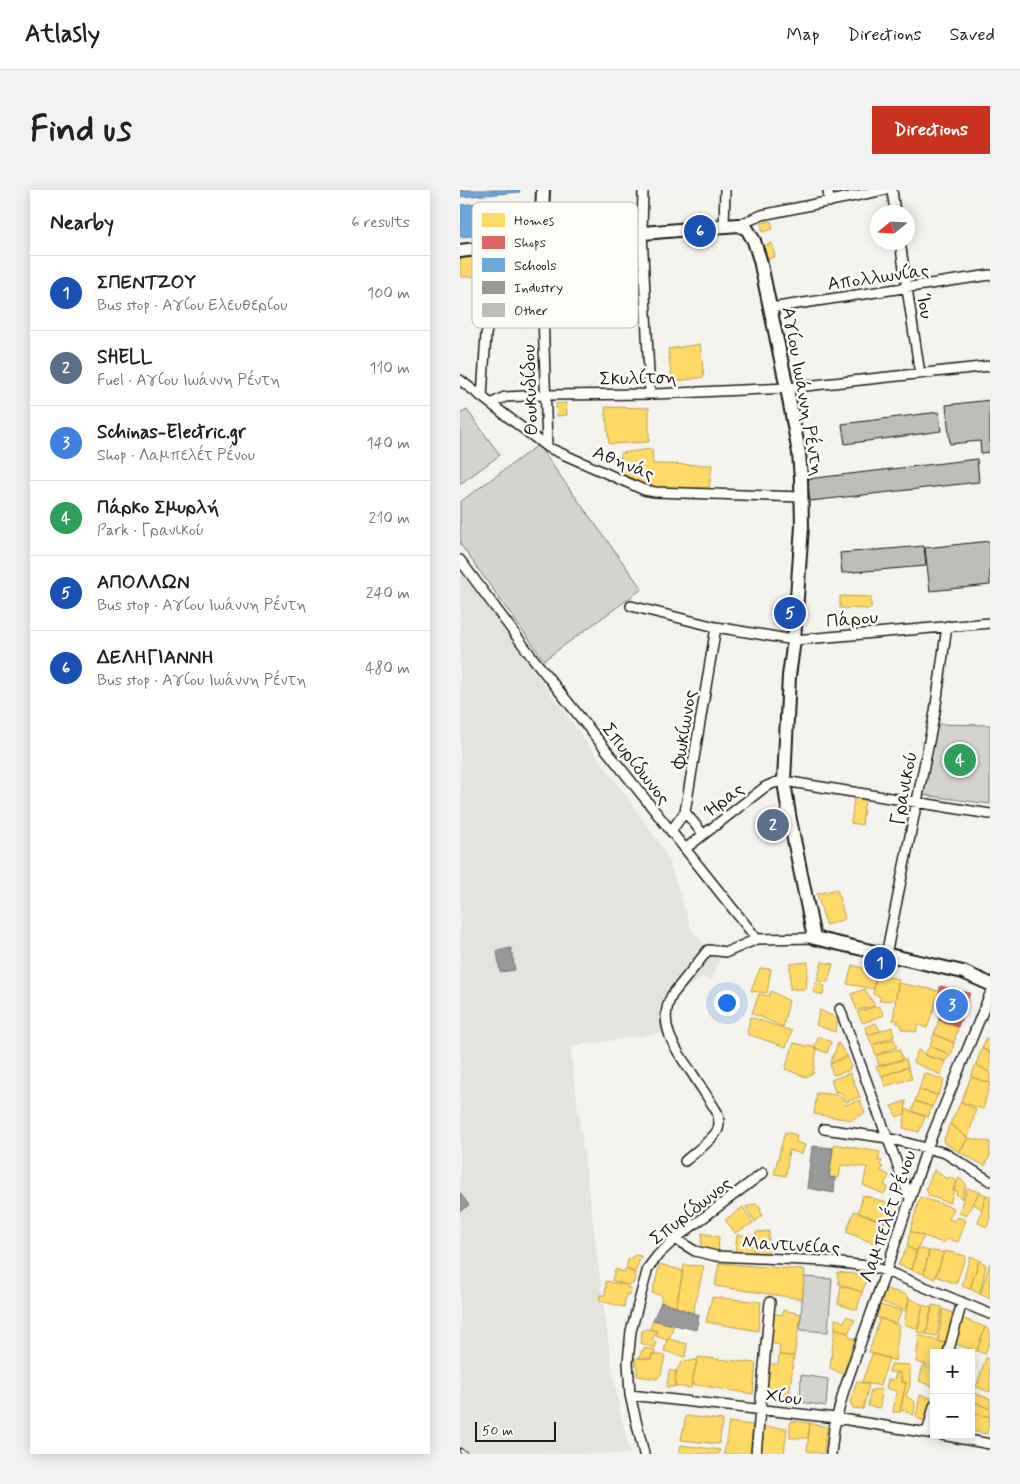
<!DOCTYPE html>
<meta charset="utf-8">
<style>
:root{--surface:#fff;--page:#f2f2f2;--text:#202124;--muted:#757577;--line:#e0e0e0;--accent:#c8321e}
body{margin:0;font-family:Mynerve,sans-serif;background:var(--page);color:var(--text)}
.controls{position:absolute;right:15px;bottom:15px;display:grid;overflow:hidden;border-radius:0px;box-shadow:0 2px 12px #0003}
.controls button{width:45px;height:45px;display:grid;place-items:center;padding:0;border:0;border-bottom:1px solid var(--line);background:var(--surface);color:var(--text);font:25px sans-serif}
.compass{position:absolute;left:410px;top:15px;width:45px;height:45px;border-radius:50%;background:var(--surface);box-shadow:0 2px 12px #0003;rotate:252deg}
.scale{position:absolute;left:15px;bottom:12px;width:81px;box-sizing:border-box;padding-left:5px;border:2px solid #1c1c1c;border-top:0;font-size:14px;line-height:18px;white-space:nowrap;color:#1c1c1c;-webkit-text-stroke:4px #fdfcf7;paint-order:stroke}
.you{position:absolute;left:266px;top:812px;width:18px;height:18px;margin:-12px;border:4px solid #fff;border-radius:50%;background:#1a73e8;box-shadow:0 0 0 8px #1a73e833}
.badge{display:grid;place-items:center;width:32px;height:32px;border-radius:50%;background:var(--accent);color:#fff;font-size:16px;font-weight:700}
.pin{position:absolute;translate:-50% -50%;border:2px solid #fff;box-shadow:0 1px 5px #0006}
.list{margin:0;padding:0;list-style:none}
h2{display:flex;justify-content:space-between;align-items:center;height:65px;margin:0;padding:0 20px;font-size:21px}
h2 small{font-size:16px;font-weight:400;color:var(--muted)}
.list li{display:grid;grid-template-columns:32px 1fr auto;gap:15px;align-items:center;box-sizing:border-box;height:75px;padding:0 20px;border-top:1px solid var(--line)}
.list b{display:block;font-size:19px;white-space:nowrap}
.list p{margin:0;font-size:16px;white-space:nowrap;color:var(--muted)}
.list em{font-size:16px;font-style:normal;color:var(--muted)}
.map{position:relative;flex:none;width:530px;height:1264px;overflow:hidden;border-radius:0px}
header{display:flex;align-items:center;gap:30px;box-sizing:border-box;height:70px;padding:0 25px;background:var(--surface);border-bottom:1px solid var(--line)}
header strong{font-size:24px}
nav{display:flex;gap:28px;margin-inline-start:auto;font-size:18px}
.intro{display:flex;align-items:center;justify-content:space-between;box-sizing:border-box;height:120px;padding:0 30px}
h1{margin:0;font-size:35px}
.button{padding:12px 22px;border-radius:0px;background:var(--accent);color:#fff;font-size:18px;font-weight:700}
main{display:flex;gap:30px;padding:0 30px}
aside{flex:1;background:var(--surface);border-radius:0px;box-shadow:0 2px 12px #0003}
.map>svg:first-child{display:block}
.built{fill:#e4e3de}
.green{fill:#d4d3cf;stroke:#787876}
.homes{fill:#ffd966;stroke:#bba050}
.shops{fill:#e06666;stroke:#a55050}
.schools{fill:#6fa8dc;stroke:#567ea2}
.industry{fill:#999;stroke:#747474}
.building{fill:#bebdba;stroke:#1c1c1c}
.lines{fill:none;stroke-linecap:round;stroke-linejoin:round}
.street-casing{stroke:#1c1c1c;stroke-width:12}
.secondary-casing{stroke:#1c1c1c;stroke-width:16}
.street{stroke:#fdfcf7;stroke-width:9}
.secondary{stroke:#fdfcf7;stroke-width:12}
.rail-casing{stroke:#1c1c1c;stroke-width:5}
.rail{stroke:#fdfcf7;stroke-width:3;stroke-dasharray:9;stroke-linecap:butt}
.labels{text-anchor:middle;stroke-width:5;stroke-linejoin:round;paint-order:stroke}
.street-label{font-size:19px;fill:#1c1c1c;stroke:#fdfcf7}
.key{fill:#fdfcf7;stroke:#bab9b5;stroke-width:1}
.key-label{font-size:14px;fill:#1c1c1c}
</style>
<header>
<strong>Atlasly</strong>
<nav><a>Map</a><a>Directions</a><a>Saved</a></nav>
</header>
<div class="intro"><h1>Find us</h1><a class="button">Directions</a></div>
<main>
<aside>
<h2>Nearby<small>6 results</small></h2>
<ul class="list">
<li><span class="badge" style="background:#1a4fb4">1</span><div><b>ΣΠΕΝΤΖΟΥ</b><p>Bus stop · Αγίου Ελευθερίου</p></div><em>100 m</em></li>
<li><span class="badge" style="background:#5c6f8a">2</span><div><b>SHELL</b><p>Fuel · Αγίου Ιωάννη Ρέντη</p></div><em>110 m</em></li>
<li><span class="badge" style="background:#3f7fe0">3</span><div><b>Schinas-Electric.gr</b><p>Shop · Λαμπελέτ Ρένου</p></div><em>140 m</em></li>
<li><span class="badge" style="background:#2e9e5b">4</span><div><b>Πάρκο Σµυρλή</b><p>Park · Γρανικού</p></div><em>210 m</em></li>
<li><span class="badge" style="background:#1a4fb4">5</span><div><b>ΑΠΟΛΛΩΝ</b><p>Bus stop · Αγίου Ιωάννη Ρέντη</p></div><em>240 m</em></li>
<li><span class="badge" style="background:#1a4fb4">6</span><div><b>ΔΕΛΗΓΙΑΝΝΗ</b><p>Bus stop · Αγίου Ιωάννη Ρέντη</p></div><em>480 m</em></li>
</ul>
</aside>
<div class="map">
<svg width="530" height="1264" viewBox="0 0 530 1264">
<rect width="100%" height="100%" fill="#f4f3ee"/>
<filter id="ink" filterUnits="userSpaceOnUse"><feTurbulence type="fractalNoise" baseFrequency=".02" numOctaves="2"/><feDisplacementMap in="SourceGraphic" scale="10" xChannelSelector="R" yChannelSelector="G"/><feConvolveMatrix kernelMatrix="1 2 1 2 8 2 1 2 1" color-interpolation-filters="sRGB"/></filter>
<g filter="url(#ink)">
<path class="built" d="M0,381L151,585L200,654L209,671L232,741L259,770L251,791L242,787L224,800L215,811L210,823L212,841L110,857L149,1157L158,1212L170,1264H0Z"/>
<path class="green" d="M7,220L40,265L0,294V224Z
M78,255L182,399L84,470L0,354V312Z
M477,534L530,535V614L463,605Z
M344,1087L372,1089L368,1142L340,1140Z
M341,1185L368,1189L366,1216L340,1212Z"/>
<path class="homes" d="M311,31L313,39L303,42L301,33Z
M312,53L315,67L307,69L303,56Z
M29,67L30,86L0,87V68Z
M240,154L244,187L212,192L208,159Z
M106,213L107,225L97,226L96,214Z
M145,217L189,218V252L149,254Z
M192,259L193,274L252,275L249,298H191L159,287L161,263Z
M380,406L411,407V419L380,418Z
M394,607L405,609L402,635L391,633Z
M377,699L385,729L366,735L357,704Z
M348,772L346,799H330V774Z
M362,772L373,774L368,792L357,791Z
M392,775L417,782L414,799L387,794Z
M300,778L311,779L307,803L291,801Z
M416,785L439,789L436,807L433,810L419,811L421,807L413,804Z
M355,793L365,796L363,805L353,802Z
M438,793L480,801L467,838L458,835L456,842L441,839V834L436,833L439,830H433Z
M405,799L415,816L397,820L391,804Z
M311,801L329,811L323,837L292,823L299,804L309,806Z
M419,816L424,825L403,833L397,822Z
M360,820L378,829L375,842L356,835Z
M290,827L332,841L326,857L287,844Z
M479,830L498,837L494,853L474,844Z
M416,833L420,841L408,845L405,837Z
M432,837L434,847L412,855L408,845Z
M474,844L494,853L491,865L470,856Z
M359,846L371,852L367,863L354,858Z
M526,848L530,849V863L522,858Z
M434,849L437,857L416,865L412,855Z
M334,853L357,858L353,884L346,887L325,879Z
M378,853L387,866L370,874Z
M470,856L491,865L485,871L464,865Z
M522,858L530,863V883L516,874Z
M439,859L443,869L419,876L416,865Z
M458,860L470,867L485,871L481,885L453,872Z
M387,866L391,876L388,881L373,885L370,874Z
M446,869L448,877L422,886L416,877Z
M516,874L530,883V893L511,887Z
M448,877L452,889L425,896L422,886Z
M390,883L400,907L386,912L381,902H375L371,890Z
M464,883L484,890L478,905L459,900Z
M511,887L530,893L523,919L501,912Z
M459,900L478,905L472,917L455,911Z
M357,903L380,905L385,915L400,910L405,923L391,930L354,924Z
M446,911L445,924L437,927L431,916Z
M455,911L472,917L468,927L452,921Z
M501,912L516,919L508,948L490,934Z
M446,919L465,927L459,942L443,938Z
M490,934L508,948L499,962L483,952Z
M325,942L337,945L336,952L345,955L342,964L329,960L326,986L314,984Z
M508,948L530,952V965L525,976L499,962Z
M374,954L420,962L418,970L422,971L420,975L423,977L421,981L429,985L424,995L428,997L424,1004L403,995L407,977L381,975L379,988L369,987Z
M474,980L487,989L489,987L497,991L490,1013L469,1006L466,999Z
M499,988L506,994L502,1009L496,1004L497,1001L493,1000Z
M507,998L519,1002L506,1026L499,1023Z
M519,1002L526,1005L522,1019L513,1014Z
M403,1005L435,1015L426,1033L398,1023Z
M526,1005L530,1006V1028L527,1037L518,1033Z
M460,1007L494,1018L489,1029L495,1031L497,1027L506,1030L498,1052L488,1049L483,1053L450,1041Z
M294,1014L299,1015L302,1026L295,1032L286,1017Z
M283,1017L293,1033L275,1043L265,1030Z
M394,1021L426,1033L418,1055L386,1042Z
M309,1041L308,1066L295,1063L296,1042Z
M450,1041L464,1046L456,1061L447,1057Z
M242,1043L259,1047L258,1064L241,1060Z
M277,1045L294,1046L293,1064L275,1062Z
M447,1057L456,1061L452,1080L438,1075Z
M458,1058L469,1061L464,1084L452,1080Z
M469,1061L484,1062L475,1089L464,1084Z
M486,1061L506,1066L496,1094L476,1086L484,1062Z
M175,1065L181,1066L175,1082L166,1079L168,1070Z
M510,1066L519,1070L510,1099L502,1096Z
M519,1070L526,1075L520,1104L510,1099Z
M259,1073L345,1080L342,1109L255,1096Z
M530,1073V1109L520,1104Z
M200,1074L223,1081L216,1117L201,1112V1105L192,1103Z
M224,1075L244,1076L233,1123L216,1117Z
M155,1079L164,1082L165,1079L176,1084L173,1094L167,1095L152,1090Z
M377,1082L409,1086L402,1102L379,1094Z
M146,1091L167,1095V1098H171L170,1105L166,1104L164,1117L140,1111V1105H145Z
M381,1096L402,1102L397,1120L378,1114Z
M426,1099L445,1104L449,1108L447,1121L422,1112Z
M252,1107L301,1112L298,1141L246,1132Z
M449,1108L463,1115L458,1139L444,1134Z
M420,1115L442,1121L436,1134L416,1127Z
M463,1115L472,1118L466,1144L457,1142Z
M472,1115L482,1117L477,1146L466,1144Z
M483,1119L495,1124L488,1154L478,1151Z
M323,1120L341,1124L334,1166L319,1165L320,1155L310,1153L313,1123L322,1125Z
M387,1126L395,1130L388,1143L375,1138V1129L380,1130L383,1133Z
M499,1127L525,1137L517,1161L495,1154Z
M420,1128L439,1136L435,1171L409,1162Z
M193,1130L214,1135L209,1149L207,1150L196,1146L197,1141L190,1139Z
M525,1137L530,1141V1151L525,1164L517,1161Z
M375,1138L388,1143L390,1148H395L383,1184L370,1178Z
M186,1139L197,1141L192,1150L196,1152L195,1158L180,1153L182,1141Z
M459,1145L488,1154L486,1163H474V1177L456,1172Z
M209,1149L227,1154L225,1167L204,1161L207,1150Z
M184,1158L195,1160V1165L192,1164L191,1169L179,1168L182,1160H184Z
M192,1164L205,1166L201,1184L197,1189L177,1186V1179L174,1168L191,1169Z
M412,1164L429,1168L420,1196L402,1192Z
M319,1165L334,1166L329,1206L307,1203V1174H318Z
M238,1167L296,1173L293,1204L231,1194Z
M526,1168L530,1169V1202L516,1197Z
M237,1170L231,1198L215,1196L216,1181L222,1172Z
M431,1174L450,1175V1195L446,1206L455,1212L454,1225L443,1220L440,1222L446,1192H442L440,1183L429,1182Z
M463,1176L474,1180V1197L459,1191Z
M209,1181H216L215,1197H207Z
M436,1183H440L442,1192H446L440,1222H433L436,1201L426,1198L428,1190H434Z
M397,1191L409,1195L403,1219L393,1218L390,1212Z
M422,1199L420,1218L408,1216L411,1200Z
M514,1203L530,1209V1219L512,1211Z
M460,1205L471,1208L467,1233L456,1227Z
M512,1211L530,1219V1227L511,1222Z
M511,1222L530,1227L527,1244L511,1241Z
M226,1226L263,1230L259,1254L221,1250Z
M330,1231L350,1233L348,1248H330Z
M269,1232L293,1235L290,1264H264Z
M350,1233L367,1237L364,1264L347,1261Z
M302,1237L327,1238L324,1264H300Z
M221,1255L260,1260L259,1264H219Z"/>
<path class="shops" d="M318,630L321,637L308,641L305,633Z
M480,796L510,803L498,837L479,830Z"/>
<path class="schools" d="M0,0H59L60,2L0,7Z
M29,12L31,44L0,47V15Z"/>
<path class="industry" d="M51,758L55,780L40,782L37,761Z
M352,956L373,958L369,987L375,988L374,1003L347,998Z
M0,1003L9,1015L0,1021Z
M201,1112L239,1125L236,1140L193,1130Z"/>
<path class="building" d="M530,210V262L521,263L520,251L490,254L486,215Z
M479,222L481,241L385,254L382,234Z
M517,269L519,292L350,311L347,289Z
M530,351V395L470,401L465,358Z
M464,356L466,376L382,383L380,363Z"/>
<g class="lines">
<defs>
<path id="street" d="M183,0L182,43L190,204
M368,0L369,12
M432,0L435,22
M278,35L302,25L424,0
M264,36L265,0
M81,52L87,257
M440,52L460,184
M310,118L530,85
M0,190L87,257L184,300L195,302L342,307
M22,207L26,144L28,136L35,132L84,129
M32,214L38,210L45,207L85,205L195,204L327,198L530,176
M0,370L72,467L297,749
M171,416L256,437L334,450L530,433
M225,622L243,644
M211,641L225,622L256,437
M225,659L305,597L314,593L324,591L530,624
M426,765L475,522L487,436
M380,819L450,1009
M364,939L428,948L485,963L530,991
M225,971C234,963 254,949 258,939C260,933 259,928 257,922C249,909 240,896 232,883C216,860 196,834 212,805L248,760L267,762L297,749L354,748
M215,1049L235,1061L256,1066L364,1071L407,1076L426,1081L530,1124
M488,1163L502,1112
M170,1205L376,1228L474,1244
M467,1243L474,1216
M482,1245L530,1254
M184,1264L170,1205L168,1172L171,1141L188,1078L198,1065L215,1049L303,983
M296,1264L310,1112
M371,1264L374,1238L384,1200L426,1081L467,958L530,804"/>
<path id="secondary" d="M81,52L83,0
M0,61L64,53L278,35L287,39L294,51L300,70L327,198L339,263L341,289L342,336L334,450L329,486L324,591L329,625L354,748L503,782L530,794"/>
</defs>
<use href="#street" class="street-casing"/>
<use href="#secondary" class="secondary-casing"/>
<use href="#street" class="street"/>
<use href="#secondary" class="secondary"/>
<defs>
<path id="rail" d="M0,1260L6,1264"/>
</defs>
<use href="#rail" class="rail-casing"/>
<use href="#rail" class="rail"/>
</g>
</g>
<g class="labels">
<g class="street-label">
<text transform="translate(418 86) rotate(-8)" y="7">Απολλωνίας</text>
<text transform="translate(466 116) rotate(81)" y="7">Ίου</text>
<text transform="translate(178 187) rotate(-1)" y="7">Σκυλίτση</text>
<text transform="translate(69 200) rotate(-92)" y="7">Θουκυδίδου</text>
<text transform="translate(344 201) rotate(80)" y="7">Αγίου Ιωάννη Ρέντη</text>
<text transform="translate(164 272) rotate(22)" y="7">Αθηνάς</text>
<text transform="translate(392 428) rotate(-5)" y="7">Πάρου</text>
<text transform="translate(223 539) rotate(-81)" y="7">Φωκίωνος</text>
<text transform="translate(177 573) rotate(52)" y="7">Σπυρίδωνος</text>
<text transform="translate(443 598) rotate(-79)" y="7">Γρανικού</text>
<text transform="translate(263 609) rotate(-37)" y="7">Ήρας</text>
<text transform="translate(230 1020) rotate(-38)" y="7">Σπυρίδωνος</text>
<text transform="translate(427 1026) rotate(-71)" y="7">Λαμπελέτ Ρένου</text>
<text transform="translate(331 1054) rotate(3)" y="7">Μαντινείας</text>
<text transform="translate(324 1206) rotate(7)" y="7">Χίου</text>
</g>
</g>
<rect x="12" y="12" width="166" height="126" rx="8" class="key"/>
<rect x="22" y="23" width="23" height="14" fill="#ffd966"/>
<rect x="22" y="46" width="23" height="13" fill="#e06666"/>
<rect x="22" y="68" width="23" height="14" fill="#6fa8dc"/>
<rect x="22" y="91" width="23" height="13" fill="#999"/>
<rect x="22" y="113" width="23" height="14" fill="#bebdba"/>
<g class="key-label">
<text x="54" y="35">Homes</text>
<text x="54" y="57">Shops</text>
<text x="54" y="80">Schools</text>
<text x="54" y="102">Industry</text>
<text x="54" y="125">Other</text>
</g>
</svg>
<div class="controls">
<button>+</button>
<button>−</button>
</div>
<svg class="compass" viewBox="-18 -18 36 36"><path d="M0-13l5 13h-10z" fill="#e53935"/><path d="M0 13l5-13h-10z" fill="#757577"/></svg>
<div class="scale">50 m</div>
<div class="you"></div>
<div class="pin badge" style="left:420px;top:773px;background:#1a4fb4">1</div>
<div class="pin badge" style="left:313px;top:635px;background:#5c6f8a">2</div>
<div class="pin badge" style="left:492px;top:815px;background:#3f7fe0">3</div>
<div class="pin badge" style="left:500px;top:570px;background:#2e9e5b">4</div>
<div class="pin badge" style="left:330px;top:423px;background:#1a4fb4">5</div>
<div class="pin badge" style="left:240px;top:41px;background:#1a4fb4">6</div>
</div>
</main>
